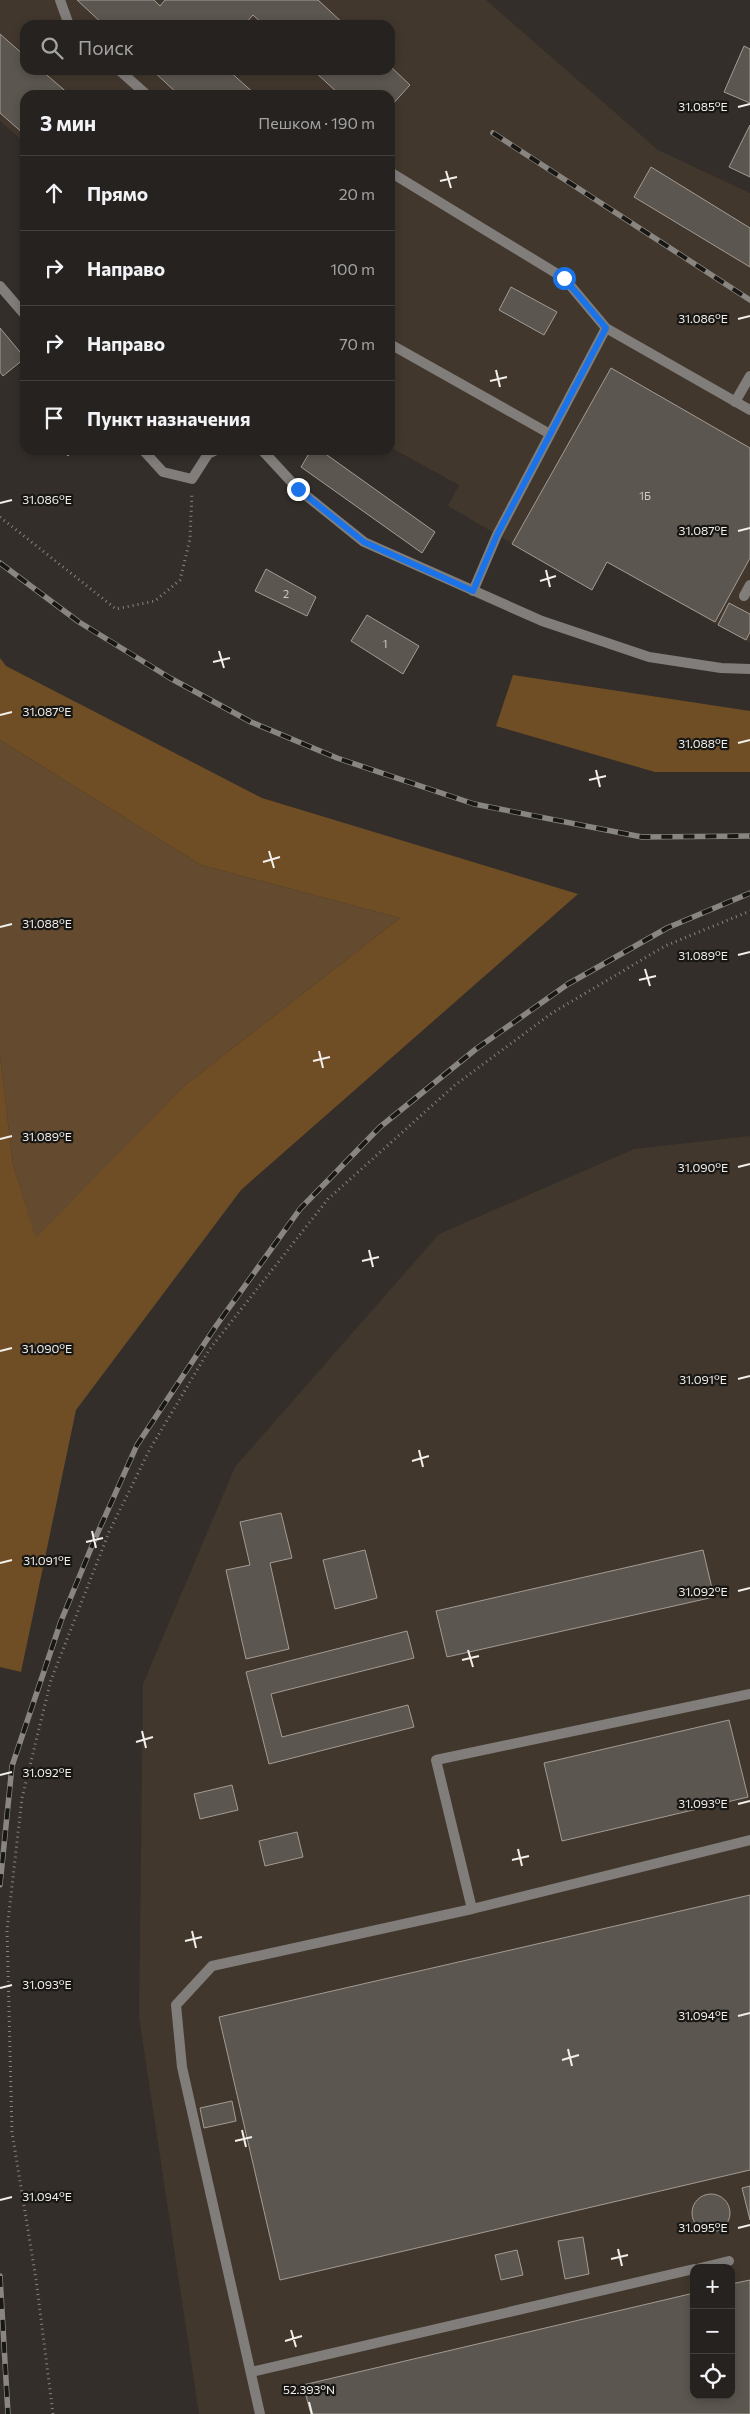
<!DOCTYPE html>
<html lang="ru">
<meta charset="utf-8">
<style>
:root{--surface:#26221f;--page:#322f2c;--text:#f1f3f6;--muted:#a4a4a4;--line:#423f3d}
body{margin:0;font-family:Commissioner,sans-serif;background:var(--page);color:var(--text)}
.controls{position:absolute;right:15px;bottom:15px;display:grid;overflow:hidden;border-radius:10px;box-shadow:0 2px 8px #0003}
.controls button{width:45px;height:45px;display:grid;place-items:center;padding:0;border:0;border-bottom:1px solid var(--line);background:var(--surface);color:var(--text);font:25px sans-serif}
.stop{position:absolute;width:15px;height:15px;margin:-11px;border:4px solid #1a73e8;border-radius:50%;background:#fff}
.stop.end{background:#1a73e8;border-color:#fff;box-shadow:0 1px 5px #0008}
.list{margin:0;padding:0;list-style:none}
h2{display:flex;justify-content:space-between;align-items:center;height:65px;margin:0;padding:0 20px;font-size:21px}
h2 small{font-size:16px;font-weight:400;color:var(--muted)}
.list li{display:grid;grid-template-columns:32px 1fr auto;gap:15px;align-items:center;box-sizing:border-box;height:75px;padding:0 20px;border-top:1px solid var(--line)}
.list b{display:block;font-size:19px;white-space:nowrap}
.list em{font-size:16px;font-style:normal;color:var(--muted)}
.icon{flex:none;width:28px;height:28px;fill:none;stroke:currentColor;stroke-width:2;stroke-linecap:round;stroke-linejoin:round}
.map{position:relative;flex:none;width:750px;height:2414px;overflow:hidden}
.search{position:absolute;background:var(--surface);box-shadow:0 2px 8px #0003;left:20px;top:20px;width:375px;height:55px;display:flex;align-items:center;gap:12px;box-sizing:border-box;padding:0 18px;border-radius:15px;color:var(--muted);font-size:19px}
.panel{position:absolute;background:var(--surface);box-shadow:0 2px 8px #0003;left:20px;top:90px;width:375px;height:365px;border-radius:15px}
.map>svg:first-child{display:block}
.built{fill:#41372d;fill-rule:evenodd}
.green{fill:#644b30}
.forest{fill:#704e25}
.building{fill:#5c5650;stroke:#a39c95}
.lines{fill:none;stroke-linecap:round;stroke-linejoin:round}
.path{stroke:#88847f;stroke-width:3;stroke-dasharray:1 4;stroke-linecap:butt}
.service{stroke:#807d7a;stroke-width:10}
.minor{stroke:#807d7a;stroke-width:10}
.rail-casing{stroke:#898580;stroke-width:5.5}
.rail{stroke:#191714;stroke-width:4;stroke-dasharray:11;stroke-linecap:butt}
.route{stroke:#1a73e8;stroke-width:6}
.ticks{fill:none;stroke:#f2efeb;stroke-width:2}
.labels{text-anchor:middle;stroke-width:4.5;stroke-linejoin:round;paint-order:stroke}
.number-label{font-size:11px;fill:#ccc9c4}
.ticks-label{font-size:12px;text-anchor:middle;fill:#f2efeb;stroke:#191714;stroke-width:4.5;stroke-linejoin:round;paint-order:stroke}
</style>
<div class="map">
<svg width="750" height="2414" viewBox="0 0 750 2414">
<rect width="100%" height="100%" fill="#332e29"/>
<path class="built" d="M0,0H486L658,150L750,193V643L607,563L592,590L448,506L459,485L390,447V95H25V143L0,121ZM25,25H390V70H25Z
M750,1136V2414H199L139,2017L143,1684L235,1467L439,1234L634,1149ZM694,2268H731V2395H694Z"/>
<path class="green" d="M0,740L201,865L400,918L184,1086L36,1239L13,1165L0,1056Z"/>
<path class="forest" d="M0,658L6,666L262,798L578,894L241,1190L76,1410L21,1672L0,1667V1056L13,1165L36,1238L184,1086L400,918L201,865L0,740Z
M513,675L750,711V772H655L496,726Z"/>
<path class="building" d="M77,0H154L160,6L165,0H318L345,25H264L253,15L244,25H104Z
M0,34L25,56V70H41L70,95H25V135L0,113Z
M744,46L750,49V103L724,92Z
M390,66L410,85L390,107V95H340L313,70H390Z
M152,70H228L256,95H179Z
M750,125V177L729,167Z
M651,167L750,228V267L634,197Z
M511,287L557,312L544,335L499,310Z
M0,328L25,358L3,376L0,372Z
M611,368L750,448V558L715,622L607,562L592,590L512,544Z
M62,450H75L68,456Z
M311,450H320L435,532L422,553L301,467Z
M266,569L316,597L307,616L255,591Z
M729,603L750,614V632L746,640L718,625Z
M367,615L419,646L403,674L351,641Z
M281,1513L292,1558L270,1563L289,1649L246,1659L226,1570L250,1565L240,1522Z
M365,1550L377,1598L335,1609L323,1560Z
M703,1550L714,1597L447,1657L436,1611Z
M407,1631L414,1658L271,1694L282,1737L408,1705L414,1727L269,1764L246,1672Z
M729,1720L748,1797L562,1841L544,1763Z
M232,1785L238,1810L200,1819L194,1794Z
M297,1832L303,1857L265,1866L259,1841Z
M750,1895V2170L280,2280L219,2017Z
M232,2101L236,2121L204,2128L200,2108Z
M750,2186V2220L742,2188Z
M692 2213a19 19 0 1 1 38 0a19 19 0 1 1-38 0Z
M583,2237L589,2274L565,2279L558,2241Z
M517,2250L523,2275L501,2280L495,2255Z
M750,2280V2414H311L303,2385L694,2293V2395H731V2284Z"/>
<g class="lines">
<path class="path" d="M0,517L116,609L155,601L180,580L190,539L192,492
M53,2414L36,2279L12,2132L7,1930L22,1798L51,1680L109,1532L150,1449L209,1350L328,1199L455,1085L552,1013L665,946L750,911"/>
<path class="service" d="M60,0L69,25
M119,70L147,95
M390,172L564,278L606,328
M390,344L550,434
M735,402L750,376
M473,591L497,535L606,328L750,410
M744,596L750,585
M472,1909L436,1760L750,1694
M700,2268L729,2261
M251,2372L694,2269
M260,2414L182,2067L176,2005L212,1966L472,1909L750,1840"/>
<path class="minor" d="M0,286L25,315
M143,450L163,472L192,479L208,454L216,450
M262,450L298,489L364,542L542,621L649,657L721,668L750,669"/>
<defs>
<path id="rail" d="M493,133L750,300
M0,563L79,622L170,678L251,722L337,758L474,804L642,837L750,836
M0,1885L12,1766L61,1621L94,1541L137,1445L216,1326L300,1209L380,1127L476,1049L568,984L667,928L750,893
M0,2276L8,2414"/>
</defs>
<use href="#rail" class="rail-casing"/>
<use href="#rail" class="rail"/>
</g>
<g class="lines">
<path class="route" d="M298,489L364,542L473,591L497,535L606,328L564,278"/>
</g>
<path class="ticks" d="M738,107L750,104M446,171L451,188M440,181L457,177M738,319L750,316M496,370L500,387M490,381L507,377M0,503L12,500M738,531L750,528M546,570L550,587M540,581L556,576M219,651L224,668M213,662L230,658M0,715L12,712M738,743L750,740M596,770L600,787M589,780L606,776M269,851L274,868M263,862L280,857M0,927L12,924M738,955L750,952M645,969L650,986M639,980L656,976M319,1051L323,1068M313,1061L330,1057M0,1139L12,1136M738,1167L750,1164M369,1250L373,1267M362,1261L379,1257M0,1351L12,1348M738,1379L750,1376M419,1450L423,1467M412,1461L429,1456M92,1531L96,1548M86,1542L103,1538M0,1563L12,1560M738,1591L750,1588M468,1650L473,1667M462,1660L479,1656M142,1731L146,1748M136,1742L153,1737M0,1775L12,1772M738,1804L750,1801M518,1849L522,1866M512,1860L529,1856M192,1931L196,1948M185,1941L202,1937M0,1988L12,1985M738,2016L750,2013M568,2049L572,2066M562,2060L579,2055M242,2130L246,2147M235,2141L252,2137M0,2200L12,2197M738,2228L750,2225M618,2249L622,2266M611,2259L628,2255M291,2330L296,2347M285,2341L302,2336M309,2402L312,2414"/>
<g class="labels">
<g class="number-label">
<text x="645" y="500">1Б</text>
<text x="286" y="598">2</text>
<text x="385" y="648">1</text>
</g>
</g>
<g class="ticks-label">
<text x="703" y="111">31.085°E</text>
<text x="703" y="323">31.086°E</text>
<text x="47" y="504">31.086°E</text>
<text x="703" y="535">31.087°E</text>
<text x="47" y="716">31.087°E</text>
<text x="703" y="748">31.088°E</text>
<text x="47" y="928">31.088°E</text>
<text x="703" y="960">31.089°E</text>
<text x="47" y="1141">31.089°E</text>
<text x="703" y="1172">31.090°E</text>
<text x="47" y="1353">31.090°E</text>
<text x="703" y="1384">31.091°E</text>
<text x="47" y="1565">31.091°E</text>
<text x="703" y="1596">31.092°E</text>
<text x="47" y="1777">31.092°E</text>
<text x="703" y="1808">31.093°E</text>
<text x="47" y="1989">31.093°E</text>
<text x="703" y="2020">31.094°E</text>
<text x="47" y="2201">31.094°E</text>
<text x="703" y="2232">31.095°E</text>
<text x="309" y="2394">52.393°N</text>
</g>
</svg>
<div class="controls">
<button>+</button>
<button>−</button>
<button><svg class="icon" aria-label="locate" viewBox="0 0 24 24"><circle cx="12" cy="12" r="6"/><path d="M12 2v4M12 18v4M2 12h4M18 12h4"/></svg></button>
</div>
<div class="stop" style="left:564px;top:278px"></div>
<div class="stop end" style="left:298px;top:489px"></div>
<div class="search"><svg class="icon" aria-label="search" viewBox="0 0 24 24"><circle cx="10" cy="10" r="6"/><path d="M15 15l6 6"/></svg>Поиск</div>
<section class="panel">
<h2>3 мин<small>Пешком · 190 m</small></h2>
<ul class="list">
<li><svg class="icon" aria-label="ahead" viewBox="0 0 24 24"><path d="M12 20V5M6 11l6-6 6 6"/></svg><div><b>Прямо</b></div><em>20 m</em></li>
<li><svg class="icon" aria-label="right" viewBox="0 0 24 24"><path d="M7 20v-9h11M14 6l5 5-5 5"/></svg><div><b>Направо</b></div><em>100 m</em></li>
<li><svg class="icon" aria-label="right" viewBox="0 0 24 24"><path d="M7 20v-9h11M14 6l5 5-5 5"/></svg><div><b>Направо</b></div><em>70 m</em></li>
<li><svg class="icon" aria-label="arrive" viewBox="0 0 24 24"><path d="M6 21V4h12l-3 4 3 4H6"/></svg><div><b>Пункт назначения</b></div></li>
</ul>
</section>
</div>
